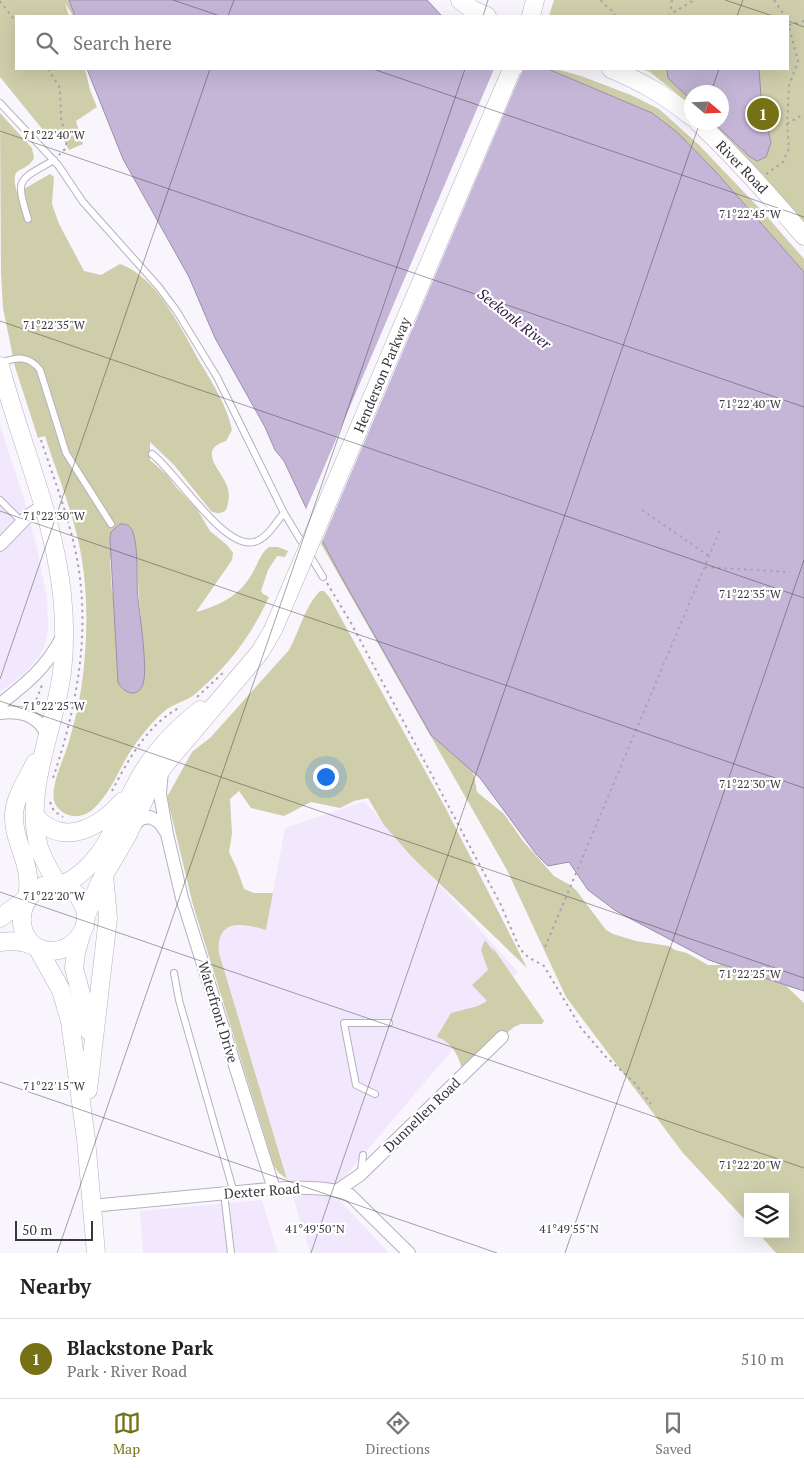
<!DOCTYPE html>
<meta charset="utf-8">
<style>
:root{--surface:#fff;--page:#f6f6f6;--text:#222;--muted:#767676;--line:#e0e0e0;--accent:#757114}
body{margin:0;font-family:"PT Serif",serif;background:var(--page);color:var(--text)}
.controls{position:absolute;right:15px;bottom:15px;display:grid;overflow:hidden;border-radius:0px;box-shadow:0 5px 20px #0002}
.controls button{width:45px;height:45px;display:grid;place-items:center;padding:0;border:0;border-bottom:1px solid var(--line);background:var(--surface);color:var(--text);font:25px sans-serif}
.compass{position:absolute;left:684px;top:85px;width:45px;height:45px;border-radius:50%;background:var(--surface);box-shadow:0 5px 20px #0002;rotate:109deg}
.scale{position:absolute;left:15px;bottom:12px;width:78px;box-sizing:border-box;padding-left:5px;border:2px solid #39373c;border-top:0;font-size:14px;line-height:18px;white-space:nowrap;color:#39373c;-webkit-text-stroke:4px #fff;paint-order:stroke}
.you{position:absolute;left:325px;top:776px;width:18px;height:18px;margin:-12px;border:4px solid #fff;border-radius:50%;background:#1a73e8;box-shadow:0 0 0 8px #1a73e833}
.badge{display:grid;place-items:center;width:32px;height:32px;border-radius:50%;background:var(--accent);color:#fff;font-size:16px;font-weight:700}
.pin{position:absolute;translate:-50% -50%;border:2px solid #fff;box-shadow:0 1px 5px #0006}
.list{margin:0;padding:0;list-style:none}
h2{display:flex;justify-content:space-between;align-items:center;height:65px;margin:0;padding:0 20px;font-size:21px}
h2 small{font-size:16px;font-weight:400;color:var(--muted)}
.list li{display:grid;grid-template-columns:32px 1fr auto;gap:15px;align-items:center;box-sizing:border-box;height:80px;padding:0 20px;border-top:1px solid var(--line)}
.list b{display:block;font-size:19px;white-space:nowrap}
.list p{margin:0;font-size:16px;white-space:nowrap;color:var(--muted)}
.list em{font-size:16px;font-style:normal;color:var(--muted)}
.icon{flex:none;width:28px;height:28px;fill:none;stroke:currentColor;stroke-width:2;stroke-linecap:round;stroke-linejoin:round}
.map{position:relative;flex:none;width:804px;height:1253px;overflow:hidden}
.search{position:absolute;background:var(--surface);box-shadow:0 5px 20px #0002;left:15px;right:15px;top:15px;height:55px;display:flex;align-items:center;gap:12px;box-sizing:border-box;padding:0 18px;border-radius:0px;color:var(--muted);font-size:19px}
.sheet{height:145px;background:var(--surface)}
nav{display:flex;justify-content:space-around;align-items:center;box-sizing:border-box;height:70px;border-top:1px solid var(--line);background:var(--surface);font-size:14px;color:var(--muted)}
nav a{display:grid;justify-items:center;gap:2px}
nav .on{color:var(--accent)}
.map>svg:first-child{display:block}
.built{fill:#f1e8fd}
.green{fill:#ceceab;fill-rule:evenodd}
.water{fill:#c5b6d8;stroke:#9b90a9}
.pier{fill:#f8f5fd}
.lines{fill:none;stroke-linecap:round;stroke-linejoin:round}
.lane-casing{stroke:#b6b1be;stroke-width:8}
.street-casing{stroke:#b6b1be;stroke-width:14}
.secondary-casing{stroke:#b6b1be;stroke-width:19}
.path{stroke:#a7a5ab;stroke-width:2;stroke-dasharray:2.5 4;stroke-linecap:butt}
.lane{stroke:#fff;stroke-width:6}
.street{stroke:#fff;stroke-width:12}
.secondary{stroke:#fff;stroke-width:18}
.secondary-bridge-casing{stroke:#b6b1be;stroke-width:19;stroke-linecap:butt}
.secondary-bridge{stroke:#fff;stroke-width:18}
.ticks{fill:none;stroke:#39373c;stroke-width:1;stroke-opacity:0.45}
.labels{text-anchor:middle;stroke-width:4.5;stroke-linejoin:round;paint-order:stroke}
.street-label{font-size:14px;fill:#39373c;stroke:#fff}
.water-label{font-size:15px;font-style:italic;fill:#35204c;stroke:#fff}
.ticks-label{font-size:12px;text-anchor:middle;fill:#39373c;stroke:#fff;stroke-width:4.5;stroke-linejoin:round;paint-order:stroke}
</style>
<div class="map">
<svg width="804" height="1253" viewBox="0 0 804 1253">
<rect width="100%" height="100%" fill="#f8f5fd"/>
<path class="built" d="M0,425L25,502L37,548L47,599L48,628L44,648L39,657L24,674L0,692Z
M364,801L518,972L332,1192L389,1253H310L219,953V944L220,936L223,930L232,926L240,924L250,925L266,930L285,828Z
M262,1200L278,1253H143L140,1211Z"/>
<path class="green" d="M0,0H69L75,16H73L65,3L69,16H16V69H85L90,90L97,107L76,121L83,144L69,150C61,135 61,132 43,130L0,77Z
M554,0H804V225L776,196L743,155L711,123L722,122V92H692L691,105L650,72L642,69H788V16H549Z
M548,69H556L581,76L631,95L659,109L699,145L763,212L804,259V272L716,172L678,133L652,113Z
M0,113L32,148L34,158C24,176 9,162 17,193L50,174L54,177L52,204L59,224L84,271L101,275L120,264C157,276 183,332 201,364C213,384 227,406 232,430L226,441C196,450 222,471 227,486C230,494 229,502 226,510C221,514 217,514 211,511L174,465L150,442V460L167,475L176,487L197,509L210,531L227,545L233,553L232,560L196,612C222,605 242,594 254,570C259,561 261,553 269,547H278L288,551L285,557L277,556L268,570L261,591L263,594L269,597C250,638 228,666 194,695C186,701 176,703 167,709C153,720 140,737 130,752C117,771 98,828 66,814C60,811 55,806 54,800C51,785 63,760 68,745C73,727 78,709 81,690C88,643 89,591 79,544C71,507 56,471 45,436L38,438L15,367L3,308L1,272ZM130,526C139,541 137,594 141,616L112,592L110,560Z
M326,531L471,769L474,775L477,792L504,814L523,841L554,876L570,885L576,890L606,930L613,934L636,941L669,946L675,950L687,953L708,965H721L709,960L616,911L804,991L786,986L804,1003V1253H776L759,1234H785V1197H748V1223L683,1153L566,997L507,870L320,542Z
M320,591H324L330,598L445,807L527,968L412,857L384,825L368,798L354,801L340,808L311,802L284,816L251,808L239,791L230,799L232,834L229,852L237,869L244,889L254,893H273L266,930C243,923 216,918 219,953L287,1179L279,1173L274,1166L193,905L167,797L192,752L211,737L289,650C300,630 304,608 320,591Z
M485,940L494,952L493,948L544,1021L542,1024H521L514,1027L462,1070C459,1056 452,1042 437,1037L436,1038L451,1013L478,1006L487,1001L472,985L488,970L481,950Z"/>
<path class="water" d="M69,0H427L442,16H75Z
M87,69H548L652,113L678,133L716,172L804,272V991L709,960L616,911L588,890L569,862L548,866L536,854L480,778L431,735L341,576L316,529L284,461L275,450L265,427L215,338L189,277L123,159Z
M667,69H759L761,96L771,143L766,157L757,161L749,156L714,123L722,122V92H692L691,100L668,78Z
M120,524C125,524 129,524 132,530C139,545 136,581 138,599C140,617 148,669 143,684C138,699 123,693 118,682L110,538L111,532Z"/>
<path class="pier" d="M494,69H523L321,544L305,512Z"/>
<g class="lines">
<defs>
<path id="lane" d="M0,103L58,165L83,202L158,286L176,310L217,377L284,513L323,577
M28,219C15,177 18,181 54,160
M1,363C16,357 29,355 40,370L66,453L111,524
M152,454C176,472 224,550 254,542C267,539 276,522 284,513
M0,500L22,522
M174,973L179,1000L234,1193
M375,1094L356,1085L344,1023H389
M361,1171L363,1155
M224,1193L231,1253"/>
<path id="street" d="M0,545L29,515L44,505
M0,704C27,683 46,668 62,637
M0,713C21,710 37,715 47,734
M162,770L160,794L167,834L182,898L274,1189
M133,826L141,819L150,817L159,822L166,832
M338,1190L360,1175L502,1037
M91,1206C133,1202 175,1198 217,1194C252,1191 318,1181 350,1195L409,1253"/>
<path id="secondary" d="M460,0L473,10L487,16
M531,16L535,0
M611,69C644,83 663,94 692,117
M698,122C736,158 770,196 804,236
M0,366C28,470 75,560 62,672C55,728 23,791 39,847C43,861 51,873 58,884
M36,817C64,848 100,827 123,801
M62,885C109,863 118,812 143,772C158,747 178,728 200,710
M27,896C34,864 12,842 14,813C16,795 28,778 35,763
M86,916L100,882L127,836L152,783L167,762L260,652L273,630L296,576
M0,918L24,900
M81,935L76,952L74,968L86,1013L89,1031
M0,942C9,941 18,941 26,943C33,945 38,948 44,950C61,954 78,944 84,928C88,917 85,905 78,896C47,859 0,913 33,945
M37,947L61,990L70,1021L86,1139L96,1253
M88,1090L108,918L104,875"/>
</defs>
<use href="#lane" class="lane-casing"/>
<use href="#street" class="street-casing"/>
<use href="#secondary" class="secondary-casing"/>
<path class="path" d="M601,0C604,7 612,7 615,16
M672,0L671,9L676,12
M774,0L785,16
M0,1L16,22
M668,16L694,0
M789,25L804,21
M48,69L60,88L61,119L67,141L65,149L59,155
M787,124L804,114
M766,174L783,162L789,148L787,124L789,86L798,61L788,23
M41,440C53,476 67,512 75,549C92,626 78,704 53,778
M642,510L709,556
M705,567L790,572
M327,583L351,623L500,903L520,949L528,957L544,966L581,1028L605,1056L633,1081L651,1104
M197,697L225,671
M34,706L42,685
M112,791C128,760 148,723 181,707
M50,802L54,811L63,817
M545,947L720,530"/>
<use href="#lane" class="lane"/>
<use href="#street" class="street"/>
<use href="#secondary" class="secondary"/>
<defs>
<path id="secondary-bridge" d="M296,576L512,69"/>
</defs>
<use href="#secondary-bridge" class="secondary-bridge-casing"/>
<use href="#secondary-bridge" class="secondary-bridge"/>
</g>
<path class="ticks" d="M173,0L220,16M725,0L773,16M228,16L234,0M483,16L488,0M737,16L743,0M788,21L804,27M373,69L804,217M711,92L719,69M0,131L804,407M0,321L804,598M0,511L804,788M0,679L210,69M0,701L804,978M0,892L804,1168M0,1082L497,1253M57,1253L465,69M311,1253L700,122M565,1253L804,560"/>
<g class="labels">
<g class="street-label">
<text transform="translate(742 167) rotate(46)" y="5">River Road</text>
<text transform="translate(382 375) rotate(-67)" y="5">Henderson Parkway</text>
<text transform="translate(218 1012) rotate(73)" y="5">Waterfront Drive</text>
<text transform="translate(422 1115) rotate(-44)" y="5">Dunnellen Road</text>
<text transform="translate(262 1191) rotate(-4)" y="5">Dexter Road</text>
</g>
<g class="water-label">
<text transform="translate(514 319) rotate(38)" y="5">Seekonk River</text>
</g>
</g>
<g class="ticks-label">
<text x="54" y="139">71°22'40"W</text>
<text x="750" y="218">71°22'45"W</text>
<text x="54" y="329">71°22'35"W</text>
<text x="750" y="408">71°22'40"W</text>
<text x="54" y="520">71°22'30"W</text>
<text x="750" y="598">71°22'35"W</text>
<text x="54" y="710">71°22'25"W</text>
<text x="750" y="788">71°22'30"W</text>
<text x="54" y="900">71°22'20"W</text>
<text x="750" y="978">71°22'25"W</text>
<text x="54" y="1090">71°22'15"W</text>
<text x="750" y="1169">71°22'20"W</text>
<text x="315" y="1233">41°49'50"N</text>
<text x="569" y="1233">41°49'55"N</text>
</g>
</svg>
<div class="controls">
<button><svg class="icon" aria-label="layers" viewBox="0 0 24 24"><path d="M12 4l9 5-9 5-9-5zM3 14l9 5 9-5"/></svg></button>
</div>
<svg class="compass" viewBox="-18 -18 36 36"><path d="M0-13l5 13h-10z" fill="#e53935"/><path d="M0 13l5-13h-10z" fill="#767676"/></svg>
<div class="scale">50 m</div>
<div class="you"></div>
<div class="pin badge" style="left:763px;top:114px">1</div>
<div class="search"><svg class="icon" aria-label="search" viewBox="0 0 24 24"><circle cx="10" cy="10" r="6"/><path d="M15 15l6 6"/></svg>Search here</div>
</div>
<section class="sheet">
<h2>Nearby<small></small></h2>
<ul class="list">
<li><span class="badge">1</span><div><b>Blackstone Park</b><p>Park · River Road</p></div><em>510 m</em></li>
</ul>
</section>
<nav>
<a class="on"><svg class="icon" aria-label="map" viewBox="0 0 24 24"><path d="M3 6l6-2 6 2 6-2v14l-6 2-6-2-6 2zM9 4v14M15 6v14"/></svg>Map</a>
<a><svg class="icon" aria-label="directions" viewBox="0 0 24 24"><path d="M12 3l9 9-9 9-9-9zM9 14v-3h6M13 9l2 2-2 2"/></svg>Directions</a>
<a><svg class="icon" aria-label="saved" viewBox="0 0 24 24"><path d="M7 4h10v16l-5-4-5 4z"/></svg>Saved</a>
</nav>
